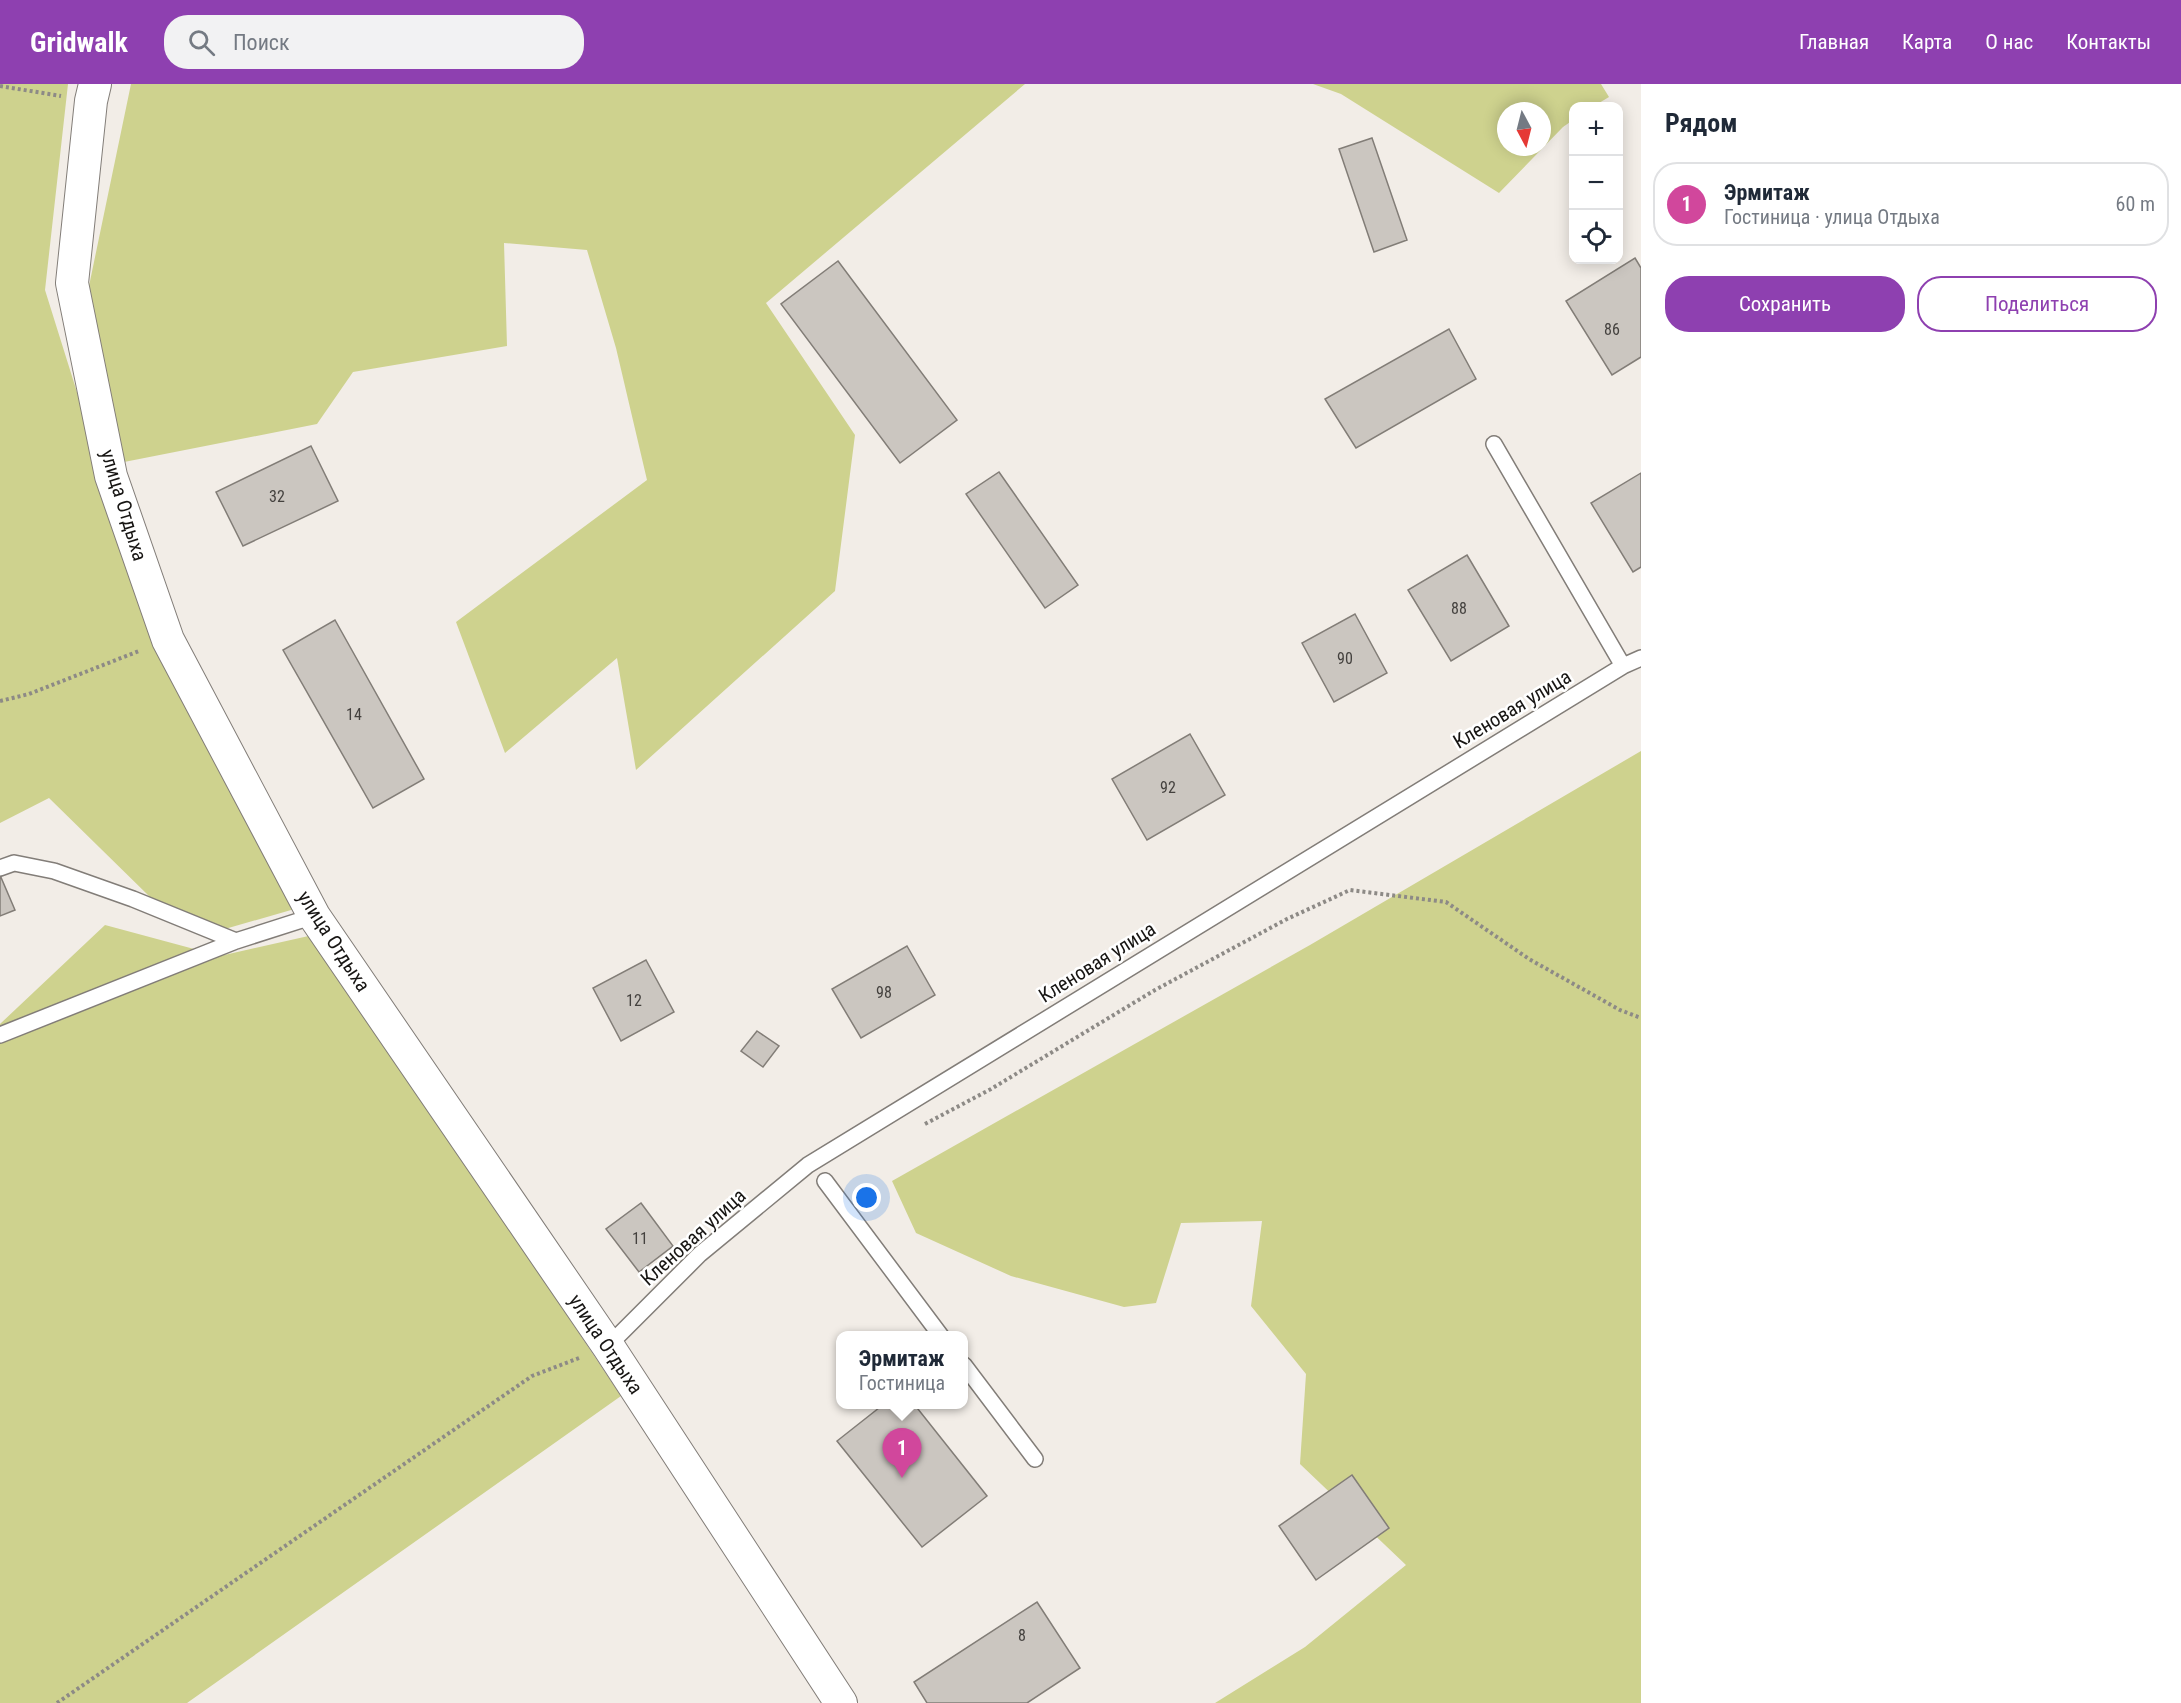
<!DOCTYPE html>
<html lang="ru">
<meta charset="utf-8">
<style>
:root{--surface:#fff;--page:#f2f2f3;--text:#1f2937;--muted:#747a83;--line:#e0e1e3;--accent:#8e40b0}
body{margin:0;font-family:"Roboto Condensed",sans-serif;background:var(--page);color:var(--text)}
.controls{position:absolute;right:18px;top:18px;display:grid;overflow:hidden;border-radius:12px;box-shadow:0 3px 15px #0003}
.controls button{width:54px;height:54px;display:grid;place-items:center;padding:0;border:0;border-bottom:2px solid var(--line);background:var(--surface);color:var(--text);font:30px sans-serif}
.compass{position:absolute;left:1497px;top:18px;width:54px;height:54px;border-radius:50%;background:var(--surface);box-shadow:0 3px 15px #0003;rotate:173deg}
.you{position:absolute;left:867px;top:1114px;width:21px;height:21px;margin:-15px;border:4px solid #fff;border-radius:50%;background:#1a73e8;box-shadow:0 0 0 9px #1a73e833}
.badge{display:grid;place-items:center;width:39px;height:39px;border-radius:50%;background:var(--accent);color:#fff;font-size:20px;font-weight:700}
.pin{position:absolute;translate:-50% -50px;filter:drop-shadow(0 2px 3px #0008)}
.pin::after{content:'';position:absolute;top:32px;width:21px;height:18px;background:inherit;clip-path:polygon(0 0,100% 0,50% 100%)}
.popup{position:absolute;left:836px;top:1247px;width:132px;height:78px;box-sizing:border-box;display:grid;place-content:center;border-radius:12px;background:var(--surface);filter:drop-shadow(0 2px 4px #0005);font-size:20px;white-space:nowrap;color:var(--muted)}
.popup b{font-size:22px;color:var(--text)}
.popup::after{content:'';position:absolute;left:50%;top:100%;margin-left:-12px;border:12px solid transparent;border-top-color:var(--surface)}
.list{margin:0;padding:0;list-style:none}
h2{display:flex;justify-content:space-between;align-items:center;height:78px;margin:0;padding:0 24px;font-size:26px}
h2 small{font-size:20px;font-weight:400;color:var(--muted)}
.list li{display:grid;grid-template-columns:39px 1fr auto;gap:18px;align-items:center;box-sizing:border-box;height:84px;margin:0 12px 12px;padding:0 12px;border:2px solid var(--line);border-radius:24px}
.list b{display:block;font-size:22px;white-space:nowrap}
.list p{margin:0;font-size:20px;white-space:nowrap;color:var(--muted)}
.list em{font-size:20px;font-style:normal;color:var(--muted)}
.actions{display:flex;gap:12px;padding:18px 24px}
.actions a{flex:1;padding:14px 0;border:2px solid var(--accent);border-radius:24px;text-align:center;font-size:21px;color:var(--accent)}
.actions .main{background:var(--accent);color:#fff}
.icon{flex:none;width:33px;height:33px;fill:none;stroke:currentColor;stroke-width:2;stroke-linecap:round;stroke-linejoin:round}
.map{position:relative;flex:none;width:1641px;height:1619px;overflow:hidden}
header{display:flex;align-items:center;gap:36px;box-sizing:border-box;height:84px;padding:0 30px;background:var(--accent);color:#fff}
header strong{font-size:28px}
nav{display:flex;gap:33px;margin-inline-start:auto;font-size:21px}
.search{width:420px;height:54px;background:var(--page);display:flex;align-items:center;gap:15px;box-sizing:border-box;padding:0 21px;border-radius:24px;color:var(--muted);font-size:22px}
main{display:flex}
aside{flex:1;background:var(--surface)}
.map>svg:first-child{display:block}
.green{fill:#ced28e;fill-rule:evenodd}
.building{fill:#cbc6c0;stroke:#827d77;stroke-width:1.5}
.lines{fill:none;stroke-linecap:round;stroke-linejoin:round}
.lane-casing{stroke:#827d78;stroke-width:18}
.street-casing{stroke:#827d78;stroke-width:34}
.path{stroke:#8d8a86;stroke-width:4;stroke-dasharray:3 3;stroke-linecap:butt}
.lane{stroke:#fff;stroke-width:15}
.street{stroke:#fff;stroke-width:32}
.labels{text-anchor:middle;stroke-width:5;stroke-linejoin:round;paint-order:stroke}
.number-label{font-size:16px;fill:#44413e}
.street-label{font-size:20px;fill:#171513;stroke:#fff}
</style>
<header>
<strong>Gridwalk</strong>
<div class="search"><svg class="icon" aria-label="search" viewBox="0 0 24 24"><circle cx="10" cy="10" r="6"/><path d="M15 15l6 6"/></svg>Поиск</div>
<nav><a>Главная</a><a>Карта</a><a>О нас</a><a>Контакты</a></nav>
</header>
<main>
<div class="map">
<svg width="1641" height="1619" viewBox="0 0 1641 1619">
<rect width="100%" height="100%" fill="#f2ede7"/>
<path class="green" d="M0,0H68L45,206L106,401L298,824L218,847L150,813L49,714L0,739Z
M131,0H1025L766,219L855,351L835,507L636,686L617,574L505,669L456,538L647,396L616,264L587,166L504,159L507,262L353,288L317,340L119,379L89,202Z
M1313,0H1601L1609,13L1594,22H1574L1573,36L1563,43L1499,109L1341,10ZM1506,27H1542V63H1506Z
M1641,667V1619H1215L1305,1563L1406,1481L1300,1380L1306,1290L1251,1222L1262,1137L1181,1139L1156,1219L1124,1223L1011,1192L916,1149L892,1097L1310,861Z
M105,841L220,872L313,851L621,1312L187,1619H0V940Z"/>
<path class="building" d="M1372,54L1407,156L1374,168L1339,65Z
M1635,174L1641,184V273L1612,291L1566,217Z
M838,177L957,336L900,379L781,220Z
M1449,245L1476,295L1356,364L1325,315Z
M311,362L338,417L243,462L216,408Z
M999,388L1078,501L1045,524L966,410Z
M1641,389V483L1633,488L1591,419Z
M1467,471L1509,542L1451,577L1408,506Z
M1355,530L1387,589L1334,618L1302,559Z
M335,536L424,695L373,724L283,566Z
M1190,650L1225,711L1147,756L1112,695Z
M0,791L15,826L0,832Z
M907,862L935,911L861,954L832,905Z
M646,876L674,928L621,957L593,904Z
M757,947L779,962L763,983L741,967Z
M641,1119L673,1162L639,1188L606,1145Z
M884,1320H914L987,1412L922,1463L837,1357Z
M1352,1391L1389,1444L1316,1496L1279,1442Z
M1037,1518L1080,1584L1027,1619H927L914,1598Z"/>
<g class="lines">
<defs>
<path id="lane" d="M1494,360L1623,582
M0,784L14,779L54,787L133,815L236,857L314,832
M0,951L236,857
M825,1097L941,1252
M608,1262L700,1170L808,1081L1623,582L1641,574
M964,1281L1035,1375"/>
<path id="street" d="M95,0L91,17L72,199L111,392L168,556L314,832L608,1262L841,1619"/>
</defs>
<use href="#lane" class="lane-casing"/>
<use href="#street" class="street-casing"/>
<path class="path" d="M0,2L61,12
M0,617L29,610L139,567
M925,1040L991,1005L1155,906L1287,835L1350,806L1446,818L1529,875L1620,926L1641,934
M57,1619L532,1292L579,1274"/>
<use href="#lane" class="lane"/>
<use href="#street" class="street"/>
</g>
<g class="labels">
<g class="number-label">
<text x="1612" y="251">86</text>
<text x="277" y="418">32</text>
<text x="1459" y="530">88</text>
<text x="1345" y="580">90</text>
<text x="354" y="636">14</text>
<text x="1168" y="709">92</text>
<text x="884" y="914">98</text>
<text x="634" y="922">12</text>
<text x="640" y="1160">11</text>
<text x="1022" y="1557">8</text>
</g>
<g class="street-label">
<text transform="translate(124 421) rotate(73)" y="7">улица Отдыха</text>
<text transform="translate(1512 625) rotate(-31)" y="7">Кленовая улица</text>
<text transform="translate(334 857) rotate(57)" y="7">улица Отдыха</text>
<text transform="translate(1097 878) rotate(-32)" y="7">Кленовая улица</text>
<text transform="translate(693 1153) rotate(-42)" y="7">Кленовая улица</text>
<text transform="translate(606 1260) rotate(56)" y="7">улица Отдыха</text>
</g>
</g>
</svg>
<div class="controls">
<button>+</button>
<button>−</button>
<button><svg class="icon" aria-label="locate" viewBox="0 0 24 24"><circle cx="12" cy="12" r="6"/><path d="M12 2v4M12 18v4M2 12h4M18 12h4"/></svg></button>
</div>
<svg class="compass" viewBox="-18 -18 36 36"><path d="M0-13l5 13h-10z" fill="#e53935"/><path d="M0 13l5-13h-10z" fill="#747a83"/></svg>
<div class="you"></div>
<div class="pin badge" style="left:902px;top:1394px;background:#d1479c">1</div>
<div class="popup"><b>Эрмитаж</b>Гостиница</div>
</div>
<aside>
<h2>Рядом<small></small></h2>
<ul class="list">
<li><span class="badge" style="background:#d1479c">1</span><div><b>Эрмитаж</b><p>Гостиница · улица Отдыха</p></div><em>60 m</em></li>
</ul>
<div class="actions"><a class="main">Сохранить</a><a>Поделиться</a></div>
</aside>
</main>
